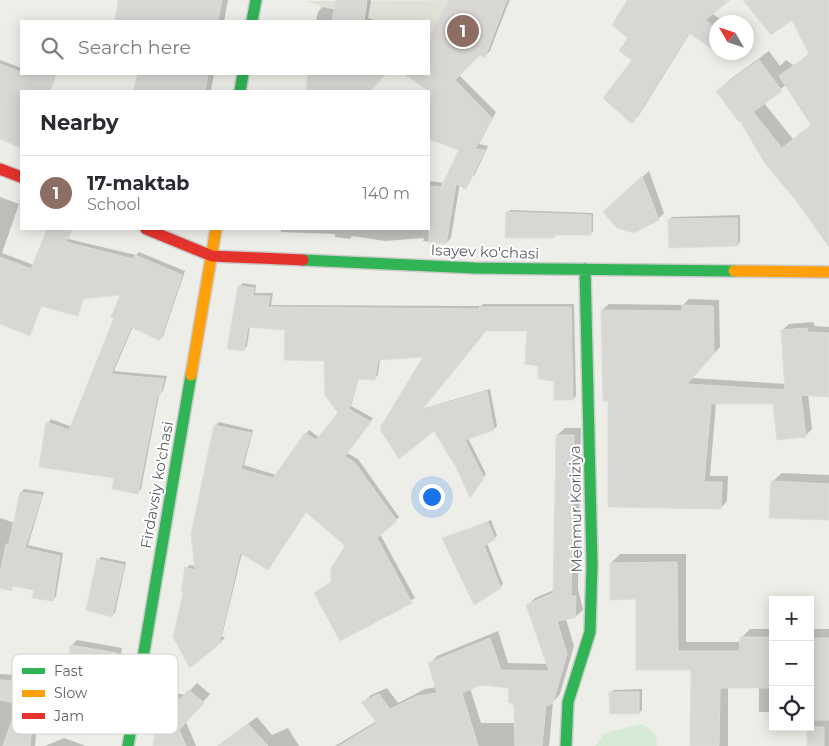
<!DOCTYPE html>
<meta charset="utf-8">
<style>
:root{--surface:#fff;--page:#f7f7f7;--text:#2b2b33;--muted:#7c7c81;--line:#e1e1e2;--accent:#7c3aed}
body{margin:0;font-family:Montserrat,sans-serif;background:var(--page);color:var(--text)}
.controls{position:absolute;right:15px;bottom:15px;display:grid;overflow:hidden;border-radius:0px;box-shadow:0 2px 12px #0003}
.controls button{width:45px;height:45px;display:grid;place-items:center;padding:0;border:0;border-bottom:1px solid var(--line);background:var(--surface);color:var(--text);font:25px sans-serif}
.compass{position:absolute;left:709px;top:15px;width:45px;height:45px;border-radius:50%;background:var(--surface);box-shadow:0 2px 12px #0003;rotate:309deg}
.you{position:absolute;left:431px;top:496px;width:18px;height:18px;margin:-12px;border:4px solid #fff;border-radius:50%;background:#1a73e8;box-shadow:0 0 0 8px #1a73e833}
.badge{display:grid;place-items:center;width:32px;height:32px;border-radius:50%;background:var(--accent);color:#fff;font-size:16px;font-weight:700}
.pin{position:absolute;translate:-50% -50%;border:2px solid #fff;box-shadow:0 1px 5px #0006}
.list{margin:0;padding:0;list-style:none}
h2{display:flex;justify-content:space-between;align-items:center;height:65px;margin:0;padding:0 20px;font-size:21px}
h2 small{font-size:16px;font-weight:400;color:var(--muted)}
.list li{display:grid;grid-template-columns:32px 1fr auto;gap:15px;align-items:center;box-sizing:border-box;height:75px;padding:0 20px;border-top:1px solid var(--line)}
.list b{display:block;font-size:19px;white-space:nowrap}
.list p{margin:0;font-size:16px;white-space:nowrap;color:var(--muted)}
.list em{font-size:16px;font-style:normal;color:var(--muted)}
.icon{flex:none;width:28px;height:28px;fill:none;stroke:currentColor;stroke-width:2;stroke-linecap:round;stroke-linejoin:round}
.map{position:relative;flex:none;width:829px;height:746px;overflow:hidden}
.search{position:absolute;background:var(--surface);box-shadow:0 2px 12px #0003;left:20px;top:20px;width:410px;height:55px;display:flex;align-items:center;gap:12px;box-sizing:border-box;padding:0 18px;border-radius:0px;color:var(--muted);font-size:19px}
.panel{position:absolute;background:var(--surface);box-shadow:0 2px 12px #0003;left:20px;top:90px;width:410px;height:140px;border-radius:0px}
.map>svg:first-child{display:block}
.education{fill:#e2e1d8}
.green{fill:#d6ebd6}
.shadow{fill:#0003;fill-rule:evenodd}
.building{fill:#d8d7d4;stroke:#deddd8}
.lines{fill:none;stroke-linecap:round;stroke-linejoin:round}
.fast-casing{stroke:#cbcccb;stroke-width:14}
.slow-casing{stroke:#cbcccb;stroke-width:14}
.jam-casing{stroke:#cbcccb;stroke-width:14}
.fast{stroke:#30b455;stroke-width:11}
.slow{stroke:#ff9f0a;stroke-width:11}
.jam{stroke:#e5322d;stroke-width:11}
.labels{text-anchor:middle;stroke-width:4;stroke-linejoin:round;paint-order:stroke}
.street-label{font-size:15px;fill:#5e6167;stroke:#fff}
.key{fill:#fff;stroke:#cfd0d1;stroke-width:1}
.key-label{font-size:14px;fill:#5e6167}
</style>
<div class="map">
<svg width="829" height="746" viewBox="0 0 829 746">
<rect width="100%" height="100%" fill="#eeeee9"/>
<path class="education" d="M511,0L485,58L429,41V21H362L306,1Z"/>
<path class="green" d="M641,724C651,729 658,734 657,746H595L605,733Z"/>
<path class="shadow" d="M119,0H228L224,21H116Z
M337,0H371L368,18L376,21H316L318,12L322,7L336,10Z
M450,0H509L490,51L485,56L480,54L459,75L496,112L479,144L488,146L475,174L470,179L461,176L451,238L446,243L423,241L424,238L385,241L352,236L350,239L335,237V234L281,232V229H429V181L444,183L460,149L429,138V101L433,93L406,74H429V39Z
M628,0H728L711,13L725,22H716V51L690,33L639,115L632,122L633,60Z
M745,0H829V242L718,91L728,81L769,51L780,66L786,60L795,66L810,53L793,19ZM787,84L812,124L793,139L764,103Z
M0,60L21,68V74H56L50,91H21V147L0,138Z
M136,74H214L211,91H135L139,75Z
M309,74H385L368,91H307Z
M649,171L664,213L658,219L611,206Z
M0,197L19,204L2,253L34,265L49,229H72L68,239L136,255L139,252L185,271L163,336L160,340L133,326L114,371L167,376L163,391L159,395L141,489L137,493L48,423L51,419L72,427L115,317L121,294L85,297L77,314L42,305L29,334L0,323Z
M510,210L593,213V231L590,234H557L554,237L507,213Z
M740,215V242L737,245L669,220L672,217Z
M243,283L256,285L255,293H273L271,305L481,306L483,304H574L576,396L573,399L539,365L528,330L487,329L422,409L490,389L497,426L494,429L468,438L486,474L473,493L434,430L399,458L425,355L380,359L378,375L375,378H359L351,406L373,418L347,453L358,459L399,517L380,534L415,598L341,639L315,593L332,581L347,546L306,511L242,553L222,636L225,638L191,666L184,592L186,568L190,565L195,566L192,534L216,425L219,422L253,430L244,465L276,475L309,430L320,438L340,414L325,360L286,329L250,326L247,346L243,350L240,286Z
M689,299L719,300L720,347L692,378L786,384L782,330L789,324L813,322L815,326L829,327V395L808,394L812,429L805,436L774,403H716L710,476H728L727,501L721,508L609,400L602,310L609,304L683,305Z
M565,428H581L578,589L583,610L575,617L566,619L574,646L560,694L553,702L549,746H335L377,721L363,702L371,695L387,688L398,703L425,689L437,687L429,664L437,656L498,631L508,663L548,664L528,605L535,598L554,590L557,435ZM480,684L510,687L515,705V723H481L470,688Z
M782,473L829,475V519L772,482Z
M24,489L44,492L28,545L63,553L56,596L53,600L35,590L0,582V518L15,523L21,493Z
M491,520L497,536L487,543L503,584L500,587L444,539Z
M620,554H686V642H741V638L750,629H773V712H759V686L728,687V746H692V668L638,669V598L611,563Z
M101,557L126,562L115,613L112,615L98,560Z
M810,629H829V746H808L810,727Z
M77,640L122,648L116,679L108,685L105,704L99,709L39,703L35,746H0V674L68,678L71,646Z
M197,683L210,694L186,722L196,746H156L162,700L169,692L186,695Z
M642,689V710L639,713L611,692L614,690Z
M257,717L272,735L288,728L299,746H217Z
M64,738L86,746H45Z"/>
<path class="building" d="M118,0H222L218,21H115Z
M336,0H367L364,21H332Z
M449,0H507L485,58L480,55L455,80L492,118L475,149L485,150L466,189L456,184L446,244L429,243V186L441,187L459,150L429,139V91L404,74H429V37Z
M627,0H730L705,20L716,28V52L689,33L632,124L603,98L632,60L619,51L628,38L612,25Z
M743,0H829V247L797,202L764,162L740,121L739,122L716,91L759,60L782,91L753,112L782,148L811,125L779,76L809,54L792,20L771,35Z
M0,64L21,72V74H55L49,91H21V148L0,139Z
M138,74H208L205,91H133Z
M308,74H386L370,91H306Z
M642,176L659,220L634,233L617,228L603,212Z
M506,212L591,215V235H554V238H505Z
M737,218L738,246L669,248L668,219Z
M47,229H71L66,242L133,259L135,255L182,275L160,341L131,327L111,374L164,379L160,396H157L138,494L112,489L114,478L39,467L46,422L69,430L114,318L111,317L120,295L83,299L78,316L41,306L30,336L0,324V257L31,269Z
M238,286L254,288L253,296H270L268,307L480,309L479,307H571L573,400H554V381L538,379V366L525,364L527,331H486L422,410L487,391L494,430L465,440L484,478L470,498L456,467L434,431L399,459L381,431V426L423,357L378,360L375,380L358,379L349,409L371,422L345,456L355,463L397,521L377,538L412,603L340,641L314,593L331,582V568L345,546L306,512L268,570L240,553L220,640L222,642L190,668L173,637L183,593L181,592L185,567L195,570L191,534L214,425L251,433L241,469L273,478L305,433L316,440L338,413L325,395L324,361L284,360L285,330L248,327L244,351L227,349Z
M682,305L713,306L714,354L687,384L785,390L781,330L807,328L808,332L829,333V397L801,395L806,437L777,440L773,404H711L704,482H722L721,509L608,507V401H603L601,310L682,311Z
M556,435H574L571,596H576L575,618L557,621L567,654L553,703L546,706L542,746H515L514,705L508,702L509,688L481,685L462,693L478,746H339L377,723L361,702L379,694L390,709L417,696L437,693L428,663L490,638L501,670L549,671L526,605L553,593Z
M771,481L829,484V520L769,518Z
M20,492L42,495L25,548L60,556L53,601L32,598L34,590L13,586L12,591L0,588V574L6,544H9Z
M488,522L495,539L484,546L501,588L474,605L442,538Z
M97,559L124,565L112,617L86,610Z
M677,562L678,651H739L740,637H773V688H720L719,746H690L691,670H636V599L610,600V563Z
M810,638H829V720H810Z
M70,645L117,653L111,686H104L100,710L34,704L30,746H3L18,703L0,700V680L25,681L31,664L37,666L36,682L66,684Z
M189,690L204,703L179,730L186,746H153L161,699L177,702Z
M609,692H639V714H610Z
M248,724L268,746H218Z
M807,727H824V746H807Z"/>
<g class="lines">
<defs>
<path id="fast" d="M252,21L256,0
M240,91L243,74
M303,260L474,268L734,271
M128,746L191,375
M566,746L568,702L590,632L592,564L585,269"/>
<path id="slow" d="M734,271L829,272
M191,375L216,229"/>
<path id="jam" d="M0,169L21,177
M146,229L212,256L303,260"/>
</defs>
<use href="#fast" class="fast-casing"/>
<use href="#slow" class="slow-casing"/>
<use href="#jam" class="jam-casing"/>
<use href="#fast" class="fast"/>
<use href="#slow" class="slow"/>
<use href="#jam" class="jam"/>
</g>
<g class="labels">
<g class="street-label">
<text transform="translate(485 252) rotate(2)" y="5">Isayev ko'chasi</text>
<text transform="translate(157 485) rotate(-80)" y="5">Firdavsiy ko'chasi</text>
<text transform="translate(576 509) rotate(-91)" y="5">Mehmur Koriziya</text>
</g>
</g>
<rect x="12" y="654" width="166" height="80" rx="8" class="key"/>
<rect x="22" y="668" width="23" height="6" fill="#30b455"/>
<rect x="22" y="690" width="23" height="7" fill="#ff9f0a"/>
<rect x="22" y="713" width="23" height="6" fill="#e5322d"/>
<g class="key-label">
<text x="54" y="676">Fast</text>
<text x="54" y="698">Slow</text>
<text x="54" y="721">Jam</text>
</g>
</svg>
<div class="controls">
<button>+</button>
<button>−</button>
<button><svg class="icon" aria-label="locate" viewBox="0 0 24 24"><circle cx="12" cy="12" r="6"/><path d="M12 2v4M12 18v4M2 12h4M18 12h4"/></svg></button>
</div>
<svg class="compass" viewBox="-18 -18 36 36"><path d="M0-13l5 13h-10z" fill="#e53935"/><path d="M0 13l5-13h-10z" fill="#7c7c81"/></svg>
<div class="you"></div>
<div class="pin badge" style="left:463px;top:31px;background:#8d6e63">1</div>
<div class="search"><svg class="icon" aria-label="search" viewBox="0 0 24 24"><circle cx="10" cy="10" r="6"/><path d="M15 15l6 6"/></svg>Search here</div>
<section class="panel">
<h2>Nearby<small></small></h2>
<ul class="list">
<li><span class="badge" style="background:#8d6e63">1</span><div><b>17-maktab</b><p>School</p></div><em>140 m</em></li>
</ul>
</section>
</div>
